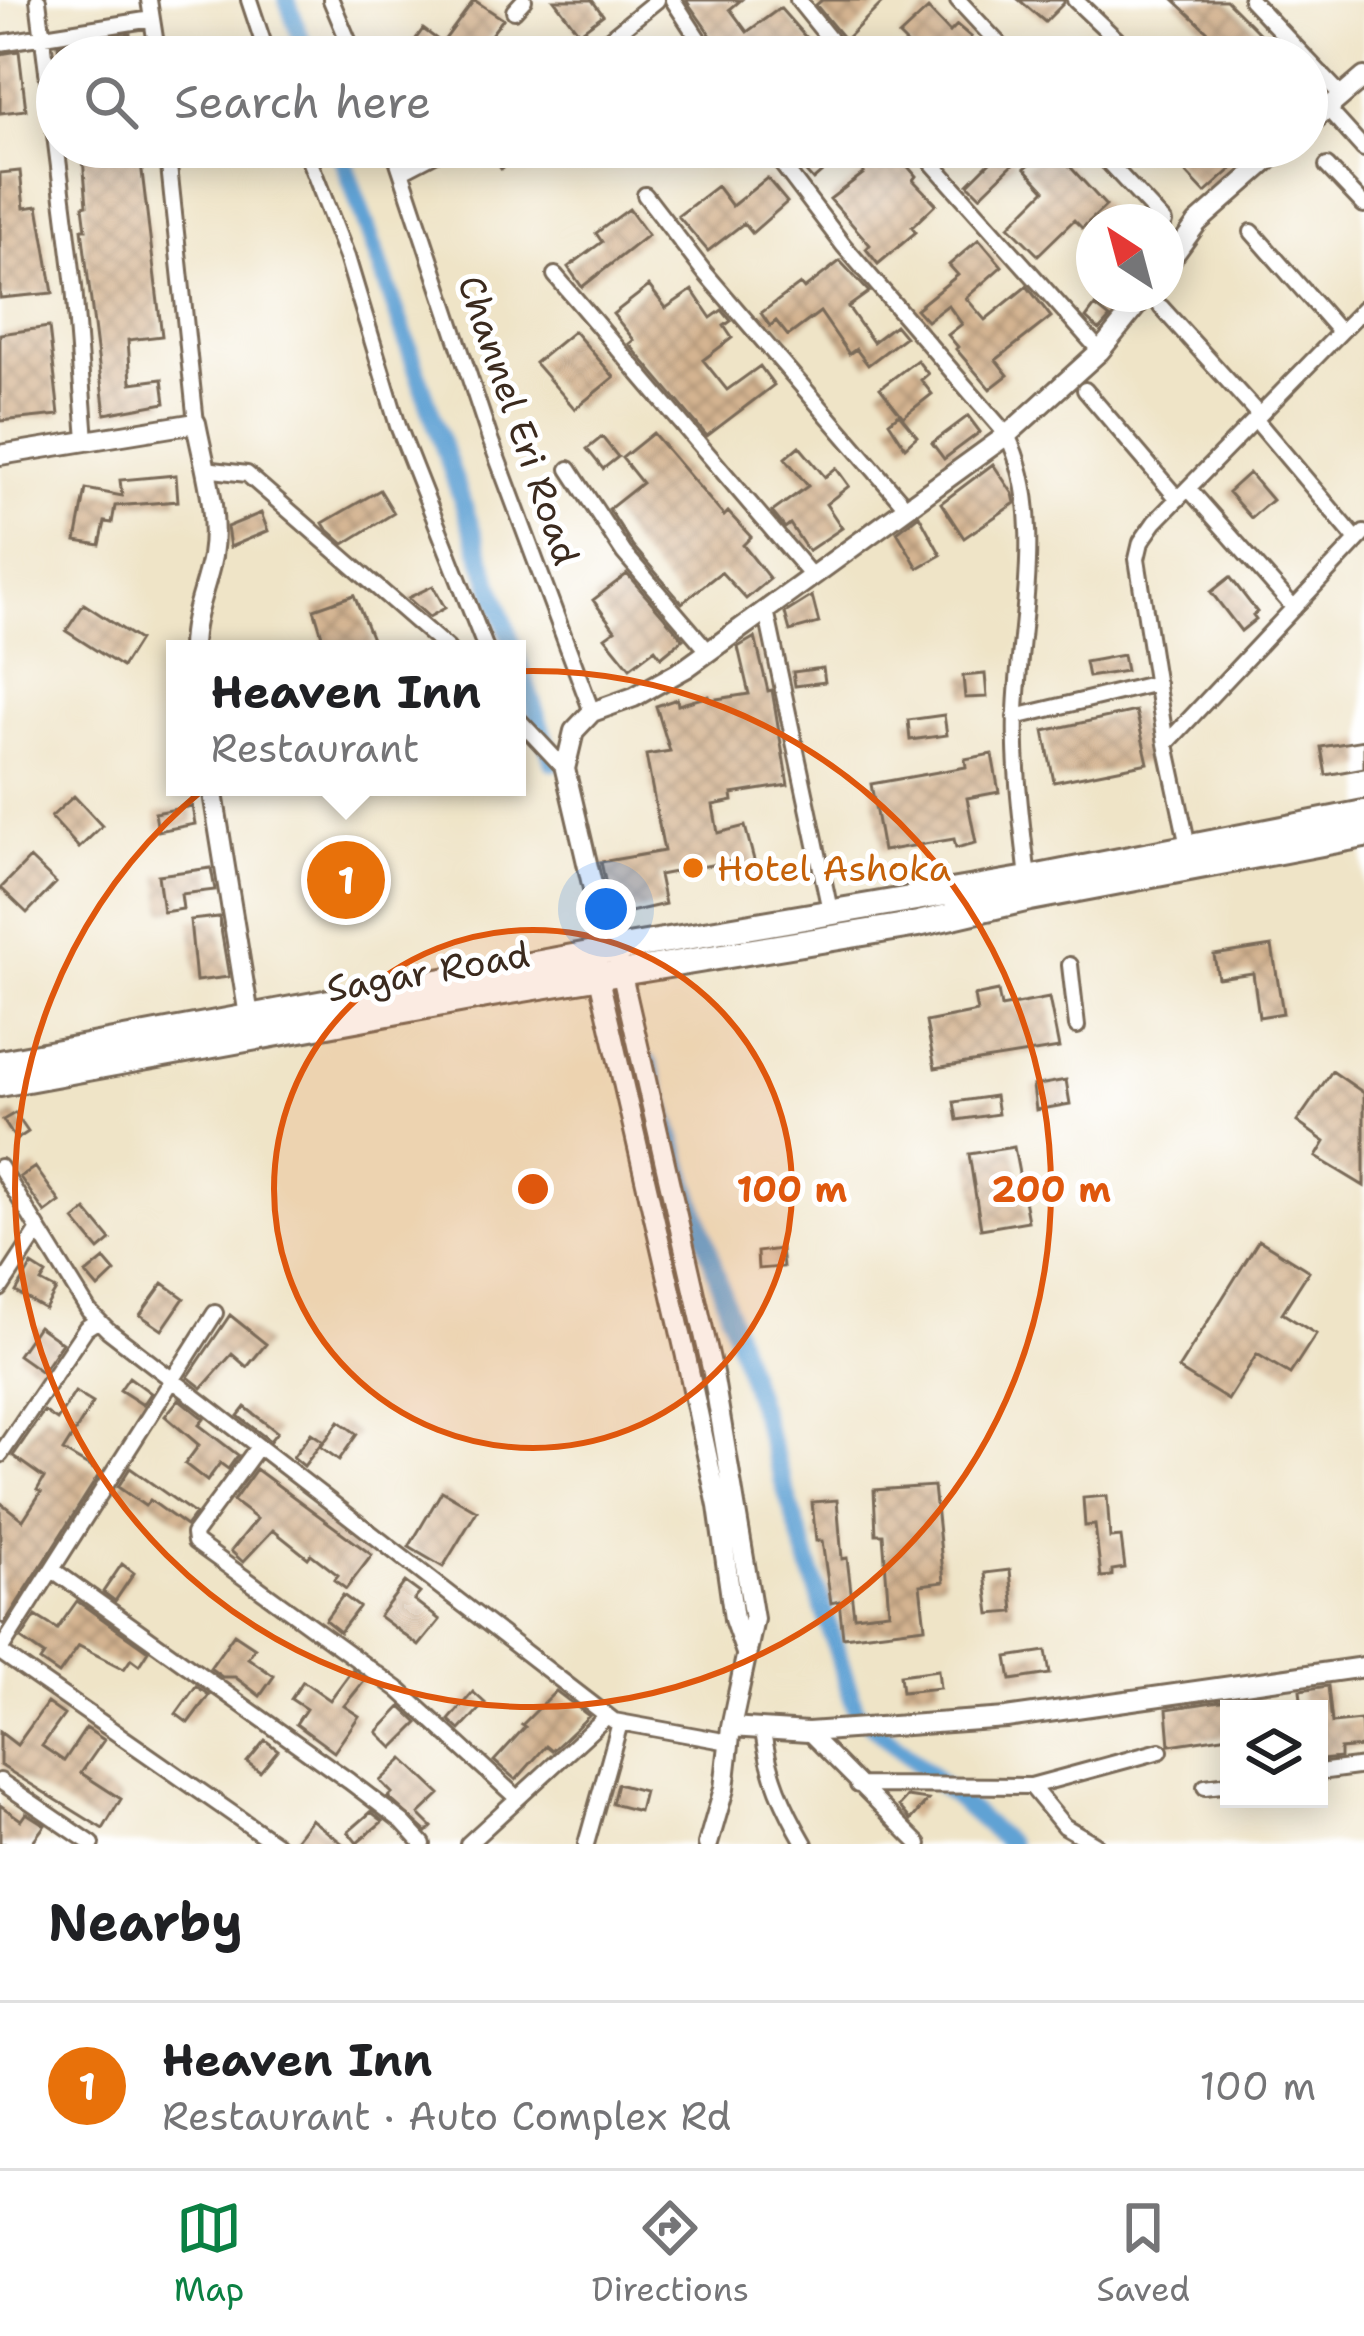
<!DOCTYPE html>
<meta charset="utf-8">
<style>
:root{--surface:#fff;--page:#f2f2f2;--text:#202124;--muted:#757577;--line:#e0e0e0;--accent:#0b8043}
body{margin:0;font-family:"Shantell Sans",sans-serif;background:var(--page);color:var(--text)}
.controls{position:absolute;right:36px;bottom:36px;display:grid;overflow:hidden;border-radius:0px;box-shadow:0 6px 30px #0003}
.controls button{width:108px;height:108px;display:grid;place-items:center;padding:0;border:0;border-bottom:3px solid var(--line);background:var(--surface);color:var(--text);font:60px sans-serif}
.compass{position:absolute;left:1076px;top:204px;width:108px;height:108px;border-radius:50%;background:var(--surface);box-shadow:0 6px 30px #0003;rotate:324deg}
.you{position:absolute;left:606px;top:909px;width:42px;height:42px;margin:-30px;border:9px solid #fff;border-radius:50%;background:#1a73e8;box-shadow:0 0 0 18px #1a73e833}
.badge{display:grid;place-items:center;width:78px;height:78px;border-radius:50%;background:var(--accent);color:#fff;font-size:39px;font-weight:700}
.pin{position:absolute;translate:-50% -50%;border:6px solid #fff;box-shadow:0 3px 12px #0006}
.popup{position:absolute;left:166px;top:640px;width:360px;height:156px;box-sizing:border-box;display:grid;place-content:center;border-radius:0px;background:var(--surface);filter:drop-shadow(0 3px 9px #0005);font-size:39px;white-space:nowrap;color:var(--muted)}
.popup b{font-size:45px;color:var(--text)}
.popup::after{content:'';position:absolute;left:50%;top:100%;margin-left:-24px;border:24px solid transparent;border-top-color:var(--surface)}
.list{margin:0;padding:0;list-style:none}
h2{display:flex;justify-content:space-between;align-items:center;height:156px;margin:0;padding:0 48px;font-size:51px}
h2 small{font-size:39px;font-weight:400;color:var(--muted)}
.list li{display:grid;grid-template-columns:78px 1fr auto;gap:36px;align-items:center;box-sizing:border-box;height:168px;padding:0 48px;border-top:3px solid var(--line)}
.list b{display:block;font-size:45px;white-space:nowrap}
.list p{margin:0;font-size:39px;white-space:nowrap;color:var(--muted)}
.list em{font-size:39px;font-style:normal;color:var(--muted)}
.icon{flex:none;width:66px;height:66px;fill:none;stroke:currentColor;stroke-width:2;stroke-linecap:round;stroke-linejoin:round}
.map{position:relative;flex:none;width:1364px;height:1844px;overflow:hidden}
.search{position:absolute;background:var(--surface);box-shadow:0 6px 30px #0003;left:36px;right:36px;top:36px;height:132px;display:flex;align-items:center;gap:30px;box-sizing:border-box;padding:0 42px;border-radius:66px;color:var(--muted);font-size:45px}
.sheet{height:324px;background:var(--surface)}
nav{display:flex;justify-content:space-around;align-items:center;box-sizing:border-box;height:168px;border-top:3px solid var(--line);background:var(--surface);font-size:33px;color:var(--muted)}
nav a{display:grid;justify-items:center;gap:6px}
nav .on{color:var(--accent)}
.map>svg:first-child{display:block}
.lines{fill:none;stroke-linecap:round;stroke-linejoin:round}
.canal{stroke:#61a2d4;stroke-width:18}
.building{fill:url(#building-cross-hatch)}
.street-casing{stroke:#7a6b59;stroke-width:20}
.secondary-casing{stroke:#7a6b59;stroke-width:24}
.highway-casing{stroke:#7a6b59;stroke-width:30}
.street{stroke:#fff;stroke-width:14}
.secondary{stroke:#fff;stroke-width:18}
.highway{stroke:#fff;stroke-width:24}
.ring{fill:none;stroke:#df570d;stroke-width:6}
.food-dot{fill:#e8710a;stroke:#fff;stroke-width:4.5}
.labels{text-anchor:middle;stroke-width:10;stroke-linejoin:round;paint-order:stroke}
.street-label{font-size:36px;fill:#3b2a1e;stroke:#fff}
.food-label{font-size:36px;fill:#c56008;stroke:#fff;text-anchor:start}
.centre{fill:#df570d;stroke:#fff;stroke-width:6}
.ring-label{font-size:36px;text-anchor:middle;font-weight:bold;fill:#df570d;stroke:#fff;stroke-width:10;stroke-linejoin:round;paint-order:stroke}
</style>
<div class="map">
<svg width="1364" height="1844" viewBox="0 0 1364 1844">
<defs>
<pattern id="building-cross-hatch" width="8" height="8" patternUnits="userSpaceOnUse" patternTransform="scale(3)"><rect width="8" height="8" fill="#d4b491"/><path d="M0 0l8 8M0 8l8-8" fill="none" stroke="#ad9376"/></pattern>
</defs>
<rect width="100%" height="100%" fill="#fff"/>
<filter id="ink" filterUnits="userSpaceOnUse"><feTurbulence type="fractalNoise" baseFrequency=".00833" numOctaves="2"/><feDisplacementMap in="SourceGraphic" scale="24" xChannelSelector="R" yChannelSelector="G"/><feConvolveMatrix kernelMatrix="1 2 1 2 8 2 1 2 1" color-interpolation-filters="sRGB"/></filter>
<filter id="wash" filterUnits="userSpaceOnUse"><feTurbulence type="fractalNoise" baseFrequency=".004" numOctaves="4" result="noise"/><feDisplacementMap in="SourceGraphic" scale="48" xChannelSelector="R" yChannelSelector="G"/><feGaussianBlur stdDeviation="2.7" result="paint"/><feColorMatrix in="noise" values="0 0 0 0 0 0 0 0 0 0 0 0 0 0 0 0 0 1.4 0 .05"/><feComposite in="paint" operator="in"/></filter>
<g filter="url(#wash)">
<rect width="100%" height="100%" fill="#efe4c7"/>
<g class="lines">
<path class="canal" d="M287,0L308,57
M339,147L553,762
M649,1063L856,1711L1009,1844"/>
</g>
<g id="blocks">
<path class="building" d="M474,0L503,19L474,57H463L443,42Z
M554,0H592L603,15L579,33Z
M686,0H741L730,9L747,32L780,8L823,57H726Z
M822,0H885L845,40L816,5Z
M1019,0H1064V3L1045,22Z
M1174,0H1226L1283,57H1235Z
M928,9L950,32L957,25L971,37L953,57H933L925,50L919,56L899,36Z
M423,29L461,57H403Z
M130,34L132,57H59L58,45Z
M19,51L26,110L0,113V54Z
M82,147H139L162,336L128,340L131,383L162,379L165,403L105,414L82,229H86L83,206L87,205Z
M486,147H532L501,169Z
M784,147H906L898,155L916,176L913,180L936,204L912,227L916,232L878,264L866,249L870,245L830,199L864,173L844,153L813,180Z
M1049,147H1077L1063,159L1106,206L1082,228L1074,220L1038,255L1009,226L1045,190L1025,168Z
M1162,147H1214L1235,166L1205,193Z
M1003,149L1015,162L980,196L968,184Z
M20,171L24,208L38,206L53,293L0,298V173Z
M767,178L787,202L752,233L744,223L708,251L678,216L717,186L732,206Z
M629,209L648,235L582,287L568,267L602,242L596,233Z
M979,239L1002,266L966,298L985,320L1027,286L1051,317L996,360L1008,375L990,389L956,349L958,347L948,335L962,324L948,305L927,321L916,309L958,275L949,265Z
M840,261L869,292L848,307L873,342L895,325L905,337L868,365L856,349L849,354L820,312L788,336L776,321L770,326L761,313L800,284L804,289Z
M649,286L666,308L692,290L711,318L722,310L731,321L724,326L732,338L703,360L727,390L760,366L774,385L707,436L629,344L634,340L613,314Z
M1095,306L1110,318L1099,330L1086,318Z
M49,327L59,415L0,421V334Z
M574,331L614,377L575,409L535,363Z
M917,360L928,374L921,380L932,394L903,417L880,388Z
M899,414L917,436L905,447L889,422Z
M968,416L980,432L944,459L932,443Z
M653,433L724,516L728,512L751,537L743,545L770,579L746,599L721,572L682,603L633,546L609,509L642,483L622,458Z
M602,437L618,457L603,469L587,449Z
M799,446L825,477L836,468L849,486L826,504L842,528L808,551L790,524L785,528L772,512L808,486L785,458Z
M993,464L1013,494L1015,503L964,538L941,503Z
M1249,473L1272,500L1251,518L1228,492Z
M176,475L178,501L115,506L112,523L105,522L100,545L76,541L86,489L122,496L120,480Z
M380,490L394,513L344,544L326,528L323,523Z
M261,513L268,531L230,547L227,527Z
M919,515L941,555L918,568L897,532Z
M627,574L683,639L661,657L655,649L630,668L605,637L615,630L593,600Z
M1230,577L1257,612L1253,615L1256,619L1241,631L1211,592Z
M433,586L445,608L429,617L408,598Z
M354,595L374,644L362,649H326L314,609Z
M812,596L819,623L790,631L785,613Z
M84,604L139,640L122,667L66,631Z
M755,637L768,691L772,690L788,785L732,794L733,801L713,805L718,833L745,826L758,875L737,881L732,861L659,875L665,904L613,916L601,862L664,851L646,755L670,751L656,706L677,699L678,705L709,696L710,700L749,694L738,647Z
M1123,655L1126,671L1088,677L1085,662Z
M823,668L825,682L795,686L793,672Z
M985,674L987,697L965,698L963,676Z
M1136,711L1148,763L1054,782L1044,731Z
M944,715L947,735L910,740L908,720Z
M1364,740V768L1326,775L1321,747Z
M992,754L999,792L967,798L976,843L956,848L954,839L883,851L871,784L966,767L965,759Z
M74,796L102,826L79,848L51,817Z
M192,806L195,824L158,831L155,813Z
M30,858L56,883L27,913L1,888Z
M211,868L215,890L181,894L183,909L163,912L158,875Z
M219,917L229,977L196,981L190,920Z
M1272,946L1283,1013L1259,1017L1253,973L1218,978L1214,955Z
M998,991L1001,1007L1049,998L1059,1048L935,1068L926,1022L977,1012L974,996Z
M1332,1071L1364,1093V1186L1316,1157L1325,1142L1297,1122Z
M1066,1080L1070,1104L1036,1110L1033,1086Z
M995,1096L998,1114L957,1120L954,1102Z
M15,1113L28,1132L16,1140L3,1120Z
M1014,1147L1028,1221L981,1229L969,1154Z
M35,1167L60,1202L45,1213L20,1177Z
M86,1210L111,1240L99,1250L74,1220Z
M1259,1240L1309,1271L1282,1313L1316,1334L1290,1374L1257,1354L1228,1400L1178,1369Z
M781,1249L783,1267L758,1269L757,1252Z
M104,1259L115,1272L98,1288L86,1274Z
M32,1265L46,1274L41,1282L56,1290L45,1309L16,1292Z
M163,1283L184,1298L162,1330L140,1315Z
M230,1315L266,1344L247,1367L232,1354L202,1388L188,1377Z
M38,1326L62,1343L42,1372L18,1355Z
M129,1377L151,1393L143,1405L120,1390Z
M75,1392L93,1403L63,1451L100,1473L4,1624L0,1622V1502L23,1520L41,1492L37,1490L44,1478L13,1456L44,1411L57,1420Z
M179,1399L204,1419L199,1425L238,1455L228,1469L220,1463L207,1481L185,1464L199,1445L165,1416Z
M245,1407L277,1432L270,1441L238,1416Z
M339,1421L357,1434L339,1460L321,1447Z
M311,1433L323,1441L304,1466L293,1457Z
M130,1468L195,1514L186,1526L150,1500L145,1506L118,1487Z
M256,1469L372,1555L346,1589L334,1580L338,1575L311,1554L308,1558L273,1530L243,1562L231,1551L257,1519L233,1501Z
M934,1486L944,1582L920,1585L925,1627L843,1637L839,1601L831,1603L822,1541H816L812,1502L837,1500L842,1559L847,1558L854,1616L889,1612L883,1534H876L874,1490Z
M442,1491L477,1511L443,1567L409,1547Z
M1107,1496L1110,1538L1121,1537L1125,1568L1112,1570V1576L1101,1577L1095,1525L1085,1526L1083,1498Z
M122,1564L134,1573L115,1601L103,1592Z
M1010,1570L1014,1612L990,1614L985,1573Z
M405,1582L420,1593L414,1600L440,1620L419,1646L379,1616Z
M343,1595L359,1607L340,1632L325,1620Z
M77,1601L148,1651L139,1665L131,1659L124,1669L79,1646L59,1674L40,1661L44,1655L21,1639L36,1616L57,1629Z
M234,1634L255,1648L248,1658L274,1676L260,1696L235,1677H222L210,1668Z
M1046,1651L1050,1674L1011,1680L1007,1657Z
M352,1670L365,1680L344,1706L359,1716L334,1752L296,1724L306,1709L291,1699L303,1681L330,1700Z
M938,1670L940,1688L902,1692L900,1675Z
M196,1686L209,1695L188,1723L176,1714Z
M1328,1686L1332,1723L1361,1720L1363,1747L1340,1749V1758L1321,1760L1319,1709H1302L1300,1690Z
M556,1691L589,1716L552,1751L546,1746L516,1780L494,1761L525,1727L522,1725Z
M473,1692L485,1703L460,1730L449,1720Z
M1227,1700L1229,1736L1170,1745L1167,1709Z
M47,1703L64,1715L42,1746L64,1761L86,1728L104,1740L81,1773L121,1799L103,1829L0,1765V1732L17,1745Z
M401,1707L418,1723L393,1748L377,1732Z
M265,1740L278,1750L260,1772L247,1762Z
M403,1759L440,1794L419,1814L432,1827L427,1832L388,1797L392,1793L380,1781Z
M617,1784L644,1791L639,1811L612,1804Z
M907,1797L928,1800L911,1820L899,1806Z
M0,1805L21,1820L26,1813L45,1825L31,1844H0Z
M371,1812L383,1821L357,1843L348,1832Z
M311,1819L343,1844H292Z"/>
</g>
</g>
<g filter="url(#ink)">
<use href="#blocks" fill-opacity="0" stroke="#7a6b59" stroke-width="3"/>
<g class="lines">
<defs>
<path id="street" d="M38,0L74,286L86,440
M149,0L158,57
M249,0L268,57
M331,0L355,57
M673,0L710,57
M798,0L844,57
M958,0L1011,57
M1075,0L1135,57
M1251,0L1305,57
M514,11L524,0
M0,43L152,19
M587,57L657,0
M1307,59L1341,95
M1327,108L1364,149
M167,147L196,423
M304,147L347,257L398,426L486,649
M393,147L490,439L592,712
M769,147L844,246L1007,435C1047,515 1019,625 1016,712C1014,767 1022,824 1028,879
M918,147L1100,351
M1094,147L1164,222
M1231,147L1256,171
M1327,166L1364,205
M402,171L448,147
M645,195L705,273L906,507
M1252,232L1340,332
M555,275L811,575
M1161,307L1259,415
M1085,390L1178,499
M1255,419L1357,540
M205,469L247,474L448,649
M569,469L624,553L709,652
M1188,488L1294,608
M766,610L831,915
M1015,717L1157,683
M517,718L565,769
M1166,744L1364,533
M1188,846L1166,744L1137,559L1141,542L1155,522L1364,308
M1070,965L1077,1026
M0,1167L89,1311L108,1330L614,1721L729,1742
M0,1289L38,1231
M258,1447L194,1534L195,1542L399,1690L517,1798
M0,1455L86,1328L97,1321
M53,1570L349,1781L403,1822L423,1844
M0,1651L215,1313
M0,1652L276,1844
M763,1731C769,1775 783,1806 805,1844
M808,1732L919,1844
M1319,1772L1364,1766
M0,1781L92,1844
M858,1785L1031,1786L1160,1751
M1031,1786L1064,1826L1095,1844
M1205,1787L1229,1784
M468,1844L607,1716
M586,1844L620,1723"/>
<path id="secondary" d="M1307,126L1364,77
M1166,266L1197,223L1283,147
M0,455L196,423C204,465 219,512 212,556C206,588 192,615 192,649
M212,787L249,1016
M596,965L685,1352L718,1506L734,1619L746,1653
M731,1727L808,1732L1006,1718L1364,1667
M708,1844L724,1789L731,1727L754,1619L713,1373L616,949L602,927L565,769L574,731L592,712L634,697L686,668L1007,435L1100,351L1146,294"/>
<path id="highway" d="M0,1063L616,949L1028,879L1364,813
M0,1084L492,994L918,924L1030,898L1364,835"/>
</defs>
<use href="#street" class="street-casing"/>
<use href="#secondary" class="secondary-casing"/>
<use href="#highway" class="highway-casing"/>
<use href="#street" class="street"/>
<use href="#secondary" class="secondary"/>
<use href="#highway" class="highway"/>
</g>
</g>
<circle cx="533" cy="1189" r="259" fill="#df570d" fill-opacity=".12"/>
<g class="ring">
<circle cx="533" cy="1189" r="259"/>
<circle cx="533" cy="1189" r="518"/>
</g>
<circle class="food-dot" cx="693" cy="868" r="12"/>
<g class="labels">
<g class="street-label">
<text transform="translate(519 420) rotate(71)" y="13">Channel Eri Road</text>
<text transform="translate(428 971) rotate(-10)" y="13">Sagar Road</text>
</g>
<g class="food-label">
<text x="717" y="881">Hotel Ashoka</text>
</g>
</g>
<circle cx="533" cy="1189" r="18" class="centre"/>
<g class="ring-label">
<text x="792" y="1202">100 m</text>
<text x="1051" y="1202">200 m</text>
</g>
</svg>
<div class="controls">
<button><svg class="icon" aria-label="layers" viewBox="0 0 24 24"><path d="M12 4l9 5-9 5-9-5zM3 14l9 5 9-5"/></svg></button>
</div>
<svg class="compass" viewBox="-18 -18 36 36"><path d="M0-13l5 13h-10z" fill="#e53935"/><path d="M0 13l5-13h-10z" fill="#757577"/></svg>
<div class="you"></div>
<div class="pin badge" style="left:346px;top:880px;background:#e8710a">1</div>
<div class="popup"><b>Heaven Inn</b>Restaurant</div>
<div class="search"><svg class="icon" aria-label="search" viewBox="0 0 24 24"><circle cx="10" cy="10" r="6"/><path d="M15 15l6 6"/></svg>Search here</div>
</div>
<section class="sheet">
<h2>Nearby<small></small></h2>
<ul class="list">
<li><span class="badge" style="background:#e8710a">1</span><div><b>Heaven Inn</b><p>Restaurant · Auto Complex Rd</p></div><em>100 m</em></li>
</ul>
</section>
<nav>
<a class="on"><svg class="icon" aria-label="map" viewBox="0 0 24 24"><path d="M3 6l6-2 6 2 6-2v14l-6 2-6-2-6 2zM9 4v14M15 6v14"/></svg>Map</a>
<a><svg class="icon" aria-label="directions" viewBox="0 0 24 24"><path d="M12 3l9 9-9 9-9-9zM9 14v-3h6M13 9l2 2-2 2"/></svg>Directions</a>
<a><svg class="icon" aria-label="saved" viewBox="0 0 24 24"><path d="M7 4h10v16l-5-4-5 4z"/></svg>Saved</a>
</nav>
